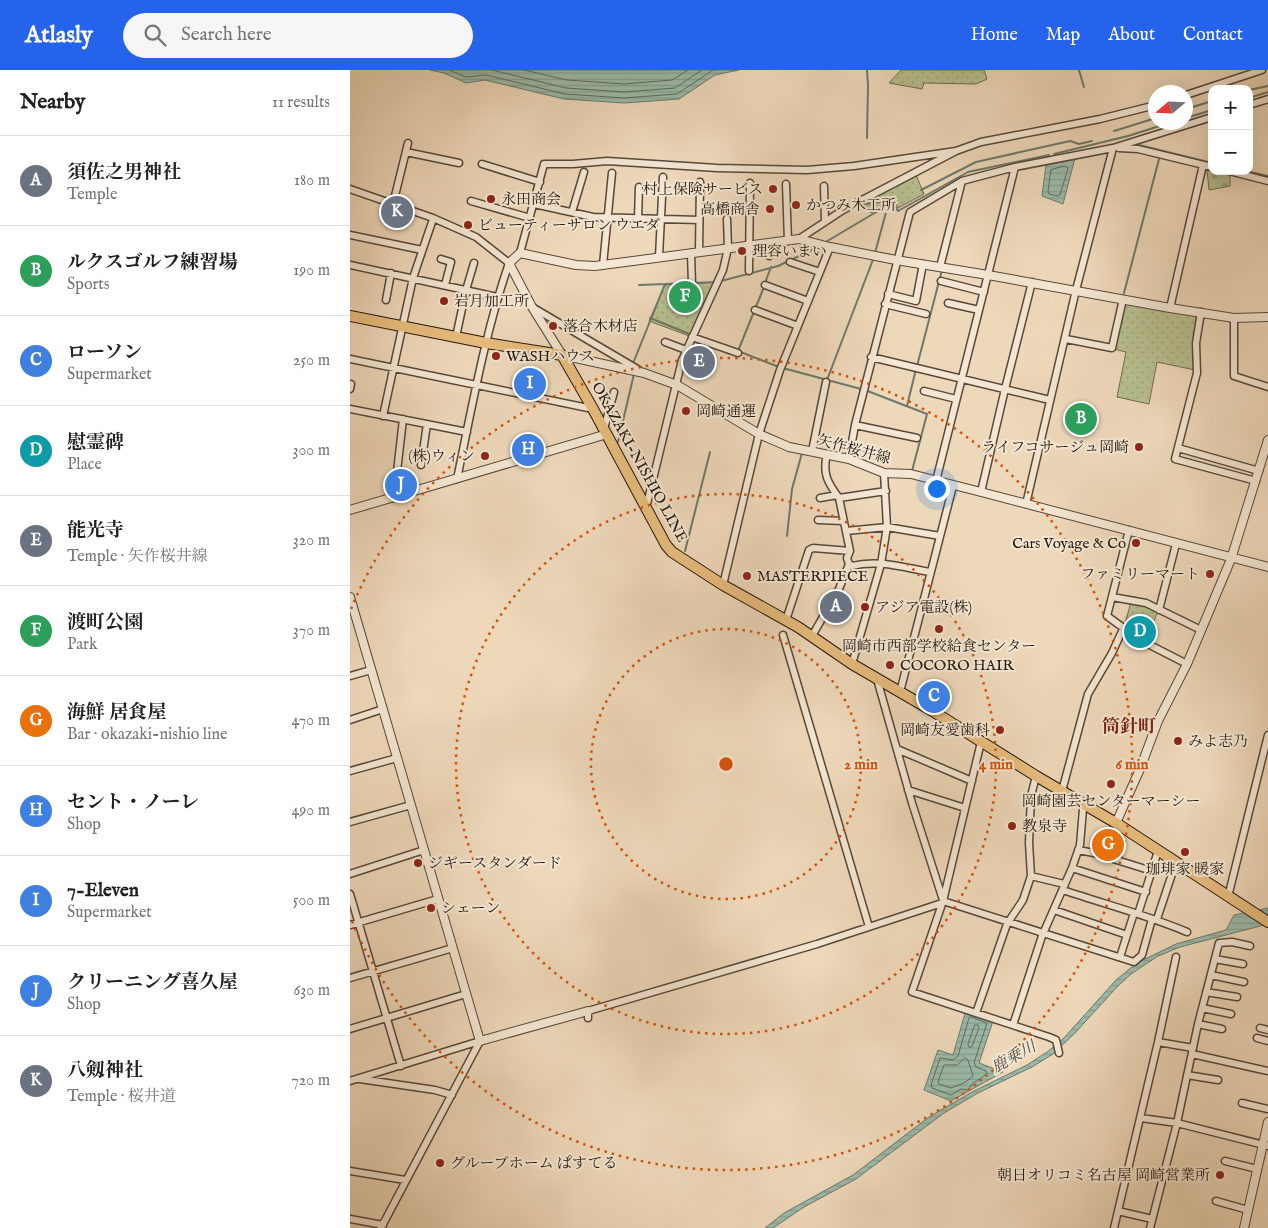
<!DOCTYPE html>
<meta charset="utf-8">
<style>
:root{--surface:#fff;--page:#f6f6f6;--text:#202124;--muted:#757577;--line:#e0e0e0;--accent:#2563eb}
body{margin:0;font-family:"IM FELL English","Noto Serif JP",serif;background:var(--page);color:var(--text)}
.controls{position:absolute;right:15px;top:15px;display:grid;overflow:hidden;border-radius:10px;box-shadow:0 5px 20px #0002}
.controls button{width:45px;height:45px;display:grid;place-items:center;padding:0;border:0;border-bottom:1px solid var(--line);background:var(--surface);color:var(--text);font:25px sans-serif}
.compass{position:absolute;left:798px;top:15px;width:45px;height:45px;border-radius:50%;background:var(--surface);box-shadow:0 5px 20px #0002;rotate:251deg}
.you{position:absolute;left:586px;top:418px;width:18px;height:18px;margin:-12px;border:4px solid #fff;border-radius:50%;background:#1a73e8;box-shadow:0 0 0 8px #1a73e833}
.badge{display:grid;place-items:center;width:32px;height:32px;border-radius:50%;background:var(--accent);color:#fff;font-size:16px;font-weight:700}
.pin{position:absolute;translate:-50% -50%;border:2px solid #fff;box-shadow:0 1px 5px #0006}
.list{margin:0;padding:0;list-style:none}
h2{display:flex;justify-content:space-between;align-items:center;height:65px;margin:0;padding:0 20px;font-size:21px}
h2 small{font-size:16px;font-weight:400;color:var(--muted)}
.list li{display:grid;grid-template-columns:32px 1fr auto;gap:15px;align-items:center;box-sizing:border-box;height:90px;padding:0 20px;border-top:1px solid var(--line)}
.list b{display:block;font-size:19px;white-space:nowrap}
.list p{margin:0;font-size:16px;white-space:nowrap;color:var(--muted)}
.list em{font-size:16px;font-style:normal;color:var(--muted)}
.icon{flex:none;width:28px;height:28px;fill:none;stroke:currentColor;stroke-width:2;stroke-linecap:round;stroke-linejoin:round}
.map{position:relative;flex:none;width:918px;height:1158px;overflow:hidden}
header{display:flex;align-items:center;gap:30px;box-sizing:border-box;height:70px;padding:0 25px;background:var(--accent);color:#fff}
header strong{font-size:24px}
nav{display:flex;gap:28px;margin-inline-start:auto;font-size:18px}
.search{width:350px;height:45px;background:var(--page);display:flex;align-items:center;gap:12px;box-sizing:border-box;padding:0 18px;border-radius:28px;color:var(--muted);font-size:19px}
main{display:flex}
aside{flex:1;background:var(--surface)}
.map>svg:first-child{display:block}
.green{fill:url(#green-dots);stroke:#6f6b50}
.cemetery{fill:url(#cemetery-stones);stroke:#6f6b50}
.water{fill:url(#water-rules);stroke:#6c796c}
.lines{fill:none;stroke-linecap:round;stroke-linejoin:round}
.shore{stroke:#60695d;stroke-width:1}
.stream{stroke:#6c796c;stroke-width:2}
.minor-casing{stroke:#58473a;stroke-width:9}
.tertiary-casing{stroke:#58473a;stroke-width:10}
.primary-casing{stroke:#261710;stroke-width:12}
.minor{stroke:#f4e6d2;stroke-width:6}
.tertiary{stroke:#f4e6d2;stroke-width:8}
.primary{stroke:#e7bc7d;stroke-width:10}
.ring{fill:none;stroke:#d5520c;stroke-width:2.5;stroke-dasharray:2.5 5}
.poi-dot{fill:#8f2418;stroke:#f4e6d2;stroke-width:2}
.labels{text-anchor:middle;stroke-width:4;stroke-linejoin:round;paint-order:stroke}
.poi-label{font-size:15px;fill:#261710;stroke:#f4e6d2;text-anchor:start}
.street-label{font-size:15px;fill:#261710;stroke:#f4e6d2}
.water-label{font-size:16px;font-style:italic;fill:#4f5046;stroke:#f4e6d2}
.quarter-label{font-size:18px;font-weight:bold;fill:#7a1f14;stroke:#f4e6d2}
.centre{fill:#d5520c;stroke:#f4e6d2;stroke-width:2.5}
.ring-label{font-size:15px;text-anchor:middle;font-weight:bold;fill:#d5520c;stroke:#f4e6d2;stroke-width:4;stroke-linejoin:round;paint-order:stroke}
</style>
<header>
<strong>Atlasly</strong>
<div class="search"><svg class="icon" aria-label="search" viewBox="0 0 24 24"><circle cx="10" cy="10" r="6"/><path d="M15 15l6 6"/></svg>Search here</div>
<nav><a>Home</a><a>Map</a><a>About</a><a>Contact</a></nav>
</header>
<main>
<aside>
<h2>Nearby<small>11 results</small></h2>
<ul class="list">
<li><span class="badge" style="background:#6b7280">A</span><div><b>須佐之男神社</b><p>Temple</p></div><em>180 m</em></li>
<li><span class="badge" style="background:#2e9e5b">B</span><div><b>ルクスゴルフ練習場</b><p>Sports</p></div><em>190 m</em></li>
<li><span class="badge" style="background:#3f7fe0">C</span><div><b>ローソン</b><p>Supermarket</p></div><em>250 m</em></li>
<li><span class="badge" style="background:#0f9aa8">D</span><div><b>慰霊碑</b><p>Place</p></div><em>300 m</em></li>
<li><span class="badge" style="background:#6b7280">E</span><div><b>能光寺</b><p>Temple · 矢作桜井線</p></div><em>320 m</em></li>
<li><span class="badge" style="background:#2e9e5b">F</span><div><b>渡町公園</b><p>Park</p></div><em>370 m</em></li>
<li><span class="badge" style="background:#e8710a">G</span><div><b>海鮮 居食屋</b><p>Bar · okazaki-nishio line</p></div><em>470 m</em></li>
<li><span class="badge" style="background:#3f7fe0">H</span><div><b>セント・ノーレ</b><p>Shop</p></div><em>490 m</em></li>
<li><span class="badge" style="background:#3f7fe0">I</span><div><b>7-Eleven</b><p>Supermarket</p></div><em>500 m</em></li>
<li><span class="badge" style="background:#3f7fe0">J</span><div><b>クリーニング喜久屋</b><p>Shop</p></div><em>630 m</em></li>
<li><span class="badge" style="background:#6b7280">K</span><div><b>八剱神社</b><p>Temple · 桜井道</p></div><em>720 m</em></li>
</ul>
</aside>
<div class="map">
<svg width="918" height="1158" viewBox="0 0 918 1158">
<defs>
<pattern id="green-dots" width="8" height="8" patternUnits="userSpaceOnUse" patternTransform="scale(1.25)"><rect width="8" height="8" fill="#b8bf90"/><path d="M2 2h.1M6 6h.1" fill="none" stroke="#9ea37b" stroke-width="1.8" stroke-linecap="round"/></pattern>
<pattern id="cemetery-stones" width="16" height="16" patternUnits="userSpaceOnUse" patternTransform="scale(1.25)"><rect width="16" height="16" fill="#b8bf90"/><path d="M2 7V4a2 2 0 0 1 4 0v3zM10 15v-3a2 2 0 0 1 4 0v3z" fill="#9ea37b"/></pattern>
<pattern id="water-rules" width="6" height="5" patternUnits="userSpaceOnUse" patternTransform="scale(1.25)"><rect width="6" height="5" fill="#9bbbaa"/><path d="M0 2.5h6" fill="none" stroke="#85a091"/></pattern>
</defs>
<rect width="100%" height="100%" fill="#eed8ba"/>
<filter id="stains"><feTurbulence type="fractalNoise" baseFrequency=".004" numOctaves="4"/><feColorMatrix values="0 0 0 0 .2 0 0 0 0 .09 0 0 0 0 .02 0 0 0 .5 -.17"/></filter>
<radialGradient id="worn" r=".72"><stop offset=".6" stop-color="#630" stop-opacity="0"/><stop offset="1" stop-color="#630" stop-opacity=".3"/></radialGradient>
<path class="green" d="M551,0H634L637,9L626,14L574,13L572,19L539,13Z
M566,105L574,124L548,138L544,129L521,143L512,132Z
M368,212L342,267L299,251L315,215Z
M776,232L847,245L845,300L807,292L799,334L767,327L776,282L764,279Z
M781,532L797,536L808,541L796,570L774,557Z"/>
<path class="cemetery" d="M857,100L880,105V116L859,120Z"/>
<path class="water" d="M80,0H389L365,5L329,29L274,33L214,29L135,10L116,13L94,3Z
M725,88L713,134L692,126L696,95Z
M918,838V854L830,877L808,886L781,904L767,917L725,963L703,984L682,997L628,1023L594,1043L506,1109L454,1137L423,1158H415L434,1143L503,1105L579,1047L622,1022L677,995L697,982L713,969L766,910L787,893L826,874L876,860L884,845Z
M616,940L644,948L629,993L653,1002L601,1031L574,1020L588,980L603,985Z"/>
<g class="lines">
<path class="shore" d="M99,0L116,7L136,5L215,24L274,28L327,24L363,0
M142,0L216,18L274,22L325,18L352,0
M174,0L217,10L274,14L322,10L338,0
M715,96L718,98L710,125L708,126L699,124L698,121L701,100Z
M621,947L637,953L624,993L626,997L636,1001L637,1004L622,1014L618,1020L611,1019L601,1025L582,1018L581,1015L590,988L603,990L608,986L619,948Z
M625,955H628L629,958L622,976L620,978L618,975Z
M615,988L618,990L623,1006L614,1013L601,1018L589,1014L588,1012L594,995H607Z"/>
<path class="stream" d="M517,0L518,15L517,68
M729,0L734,17
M899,20L918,16
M899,28L918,22
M836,39L862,31
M836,48L862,40
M764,61L806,48
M789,75L862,93
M704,84L778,66L822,52
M896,101L918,106
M571,120L626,92L720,71L729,74L742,71
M516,134L542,130
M545,136L548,141L618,102L699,85
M474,173L538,135
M525,183L538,135
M371,211L428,196L468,177
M344,213L367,212
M415,213L421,197
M289,215L341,213
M414,217L388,281L429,297L511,319
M774,223L809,89
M300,248L342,265
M284,291L315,214
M567,296L592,200
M477,310L524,187
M515,320L577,344L562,401
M557,336L566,299
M268,372L284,304
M437,466L442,419L452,383
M335,481L360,382"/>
<defs>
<path id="minor" d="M836,25L912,0
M899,35L918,29
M769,78L788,79L862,97
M56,82L109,93
M132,94L190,112
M879,101L918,111
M436,114L438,171
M474,116L475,152
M0,119L83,148L126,167L159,193C135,263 122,337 107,409
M121,131L180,148
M43,134L58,73
M184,134L243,147L349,150
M222,142L234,102
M288,149L289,117
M0,165L72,180
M449,169L493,140L606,81L631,72L750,49L806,35
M415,174L419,186
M349,182L350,112
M170,183L194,94H223L257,91L367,98L457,100L504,96L606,81
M341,183L342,214
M309,187L313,107
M91,189L101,192L95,215
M440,192L470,202
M0,195L147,227
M253,195L262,103
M590,197L612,111
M399,201L400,113
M591,211L634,222
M415,215L458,231
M538,224L566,231L573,194
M36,230L41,203
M598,233L629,240
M535,234L576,244
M182,237L289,300
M820,238L853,95
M405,240L448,256
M851,242L846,273L847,303L825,389L906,411
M884,248V306L918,317
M106,267L116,220L124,193
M342,267L388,283
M716,269L762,278L773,229
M315,272L336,280
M521,287L700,330
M0,289L243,339
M0,319L1,314
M574,321L606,329
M0,339L117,362
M33,346L63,208L82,152
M505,355L567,368
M254,359L264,322
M828,378L909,401
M462,381L476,312
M477,384C472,404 478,413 489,428
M499,389L505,355L560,142L612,111L665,97L763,78L862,47
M71,395L77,354
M586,411L665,97
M631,422L655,319L682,212
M44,428L53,349
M470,428L487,425
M676,434L726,220L763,78
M296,438L332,290L373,200L378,178L377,149
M468,450L493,451
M779,460L757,546L790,570L837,594
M496,461L537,457L590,466
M500,481L489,428L536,421
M373,515L409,364L430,300L480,177
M762,527L796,533L851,560
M809,540L826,474
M436,550L459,480L463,478L500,481L497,488L499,494L502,496C528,489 555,498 580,502
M433,565L519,857
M462,566L489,519L499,494
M502,594L531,494L537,457L534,403
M0,606L21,600
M527,609L562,733L593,830
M550,622L603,416
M0,650L33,639
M631,672L593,831L562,922L699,967L706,970L709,983
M547,679L622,711
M0,701L47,688
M558,720L615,738
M712,721L738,624L762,583L773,559
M0,752L61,735
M728,780L744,783L802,801
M722,798L796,822
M0,804L74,780
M681,806L714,814
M713,820C754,834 797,845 837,862
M0,824L51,996
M878,827L918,665
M593,831L784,892L792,885L802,849
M704,840L777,865
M788,844L808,781
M807,849L826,792
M0,855L88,829
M770,887L784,843
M865,889L893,894
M861,905L894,912
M0,908L103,878
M856,922L887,927
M852,938L881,944
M626,943L657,854L673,830L681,806L679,773L681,726L686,706
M238,948V941L467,874L592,833
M848,954L872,959
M663,955L692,866L722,798L730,775L733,739L735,735
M910,958L918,960
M0,959L116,924
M907,968L918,971
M808,972L843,978
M842,984L918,1001
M837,1005L868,1010
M10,1009L85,1020L102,1025
M0,1011L130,971
M892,1033L918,1039
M791,1048L827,1053L918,1076
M875,1091L907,1099
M0,1101L55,1110
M866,1131L898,1140
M768,1141L802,1149
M0,1149L33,1155
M31,1158L130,971
M764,1158L808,972L826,887
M800,1158L827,1053L848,954L869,873L882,872L900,876"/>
<path id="tertiary" d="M918,247L884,248L820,238L638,205L546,190L480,177L449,169L245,196L226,195L170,183L159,193L182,237L212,285L294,303L327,315L409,364L439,377L499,389L534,403L561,404L631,422L918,497
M0,440L257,364
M0,527L130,971L238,941
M766,753L790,699L808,651L837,594L881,489L918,370
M894,1158L918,1052"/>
<path id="primary" d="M0,246L136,273L212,285L243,339L316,475L322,482L373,515L448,557L502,594L581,640L686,706L766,753L918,852"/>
</defs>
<use href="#minor" class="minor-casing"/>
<use href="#tertiary" class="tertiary-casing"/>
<use href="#primary" class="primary-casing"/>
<use href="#minor" class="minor"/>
<use href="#tertiary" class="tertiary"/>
<use href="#primary" class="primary"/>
</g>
<g class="ring">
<circle cx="376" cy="694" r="135"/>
<circle cx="376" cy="694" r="270"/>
<path d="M1 539A406 406 0 1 1 1 849"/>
</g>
<g class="poi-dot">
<circle cx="423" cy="119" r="5"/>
<circle cx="141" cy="129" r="5"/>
<circle cx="446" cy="135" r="5"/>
<circle cx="420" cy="139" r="5"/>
<circle cx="118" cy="155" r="5"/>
<circle cx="392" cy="181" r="5"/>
<circle cx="94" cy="231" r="5"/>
<circle cx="203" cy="256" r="5"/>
<circle cx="146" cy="286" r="5"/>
<circle cx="336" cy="341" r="5"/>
<circle cx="789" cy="377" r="5"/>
<circle cx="135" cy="386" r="5"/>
<circle cx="786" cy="473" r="5"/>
<circle cx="860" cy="504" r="5"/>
<circle cx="397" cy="506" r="5"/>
<circle cx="515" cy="537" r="5"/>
<circle cx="589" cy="559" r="5"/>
<circle cx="540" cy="595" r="5"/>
<circle cx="650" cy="660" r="5"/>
<circle cx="828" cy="671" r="5"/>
<circle cx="761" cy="714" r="5"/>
<circle cx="662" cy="756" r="5"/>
<circle cx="835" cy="782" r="5"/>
<circle cx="68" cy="793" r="5"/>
<circle cx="81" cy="838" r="5"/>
<circle cx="90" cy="1093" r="5"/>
<circle cx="870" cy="1105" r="5"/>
</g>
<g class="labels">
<g class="poi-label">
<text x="413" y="124" text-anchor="end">村上保険サービス</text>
<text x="151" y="134">永田商会</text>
<text x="456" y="140">かつみ木工所</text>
<text x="410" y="144" text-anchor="end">高橋商舎</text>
<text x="128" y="160">ビューティーサロン ウエダ</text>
<text x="402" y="186">理容いまい</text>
<text x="104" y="236">岩月加工所</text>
<text x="213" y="261">落合木材店</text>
<text x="156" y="291">WASHハウス</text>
<text x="346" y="346">岡崎通運</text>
<text x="779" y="382" text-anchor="end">ライフコサージュ岡崎</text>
<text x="125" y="391" text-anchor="end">(株)ウィン</text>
<text x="776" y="478" text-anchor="end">Cars Voyage &amp; Co</text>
<text x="850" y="509" text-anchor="end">ファミリーマート</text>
<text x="407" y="511">MASTERPIECE</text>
<text x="525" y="542">アジア電設(株)</text>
<text x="589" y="581" text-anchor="middle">岡崎市西部学校給食センター</text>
<text x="550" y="600">COCORO HAIR</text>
<text x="640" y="665" text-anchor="end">岡崎友愛歯科</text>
<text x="838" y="676">みよ志乃</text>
<text x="761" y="736" text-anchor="middle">岡崎園芸センターマーシー</text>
<text x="672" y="761">教泉寺</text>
<text x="78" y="798">ジギースタンダード</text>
<text x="835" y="804" text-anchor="middle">珈琲家 暖家</text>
<text x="91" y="843">シェーン</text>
<text x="100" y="1098">グループホーム ぱすてる</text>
<text x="860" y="1110" text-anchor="end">朝日オリコミ名古屋 岡崎営業所</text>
</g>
<g class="street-label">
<text transform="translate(504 379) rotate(15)" y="5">矢作桜井線</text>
<text transform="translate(290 392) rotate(61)" y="5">OKAZAKI-NISHIO LINE</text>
</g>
<g class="water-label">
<text transform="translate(663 986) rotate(-29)" y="6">鹿乗川</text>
</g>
<g class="quarter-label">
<text x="779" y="662">筒針町</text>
</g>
</g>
<circle cx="376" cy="694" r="8" class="centre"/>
<g class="ring-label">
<text x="511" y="699">2 min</text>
<text x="646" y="699">4 min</text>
<text x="782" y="699">6 min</text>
</g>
<rect width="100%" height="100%" filter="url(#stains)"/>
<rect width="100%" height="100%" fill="url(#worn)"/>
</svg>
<div class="controls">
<button>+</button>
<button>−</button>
</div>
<svg class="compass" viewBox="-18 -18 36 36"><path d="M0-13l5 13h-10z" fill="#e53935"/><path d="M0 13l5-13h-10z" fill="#757577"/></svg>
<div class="you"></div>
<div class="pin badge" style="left:486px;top:537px;background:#6b7280">A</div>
<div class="pin badge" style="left:731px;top:349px;background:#2e9e5b">B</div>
<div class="pin badge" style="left:584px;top:627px;background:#3f7fe0">C</div>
<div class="pin badge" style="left:790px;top:562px;background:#0f9aa8">D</div>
<div class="pin badge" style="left:349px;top:292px;background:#6b7280">E</div>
<div class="pin badge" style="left:335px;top:227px;background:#2e9e5b">F</div>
<div class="pin badge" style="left:758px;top:775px;background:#e8710a">G</div>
<div class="pin badge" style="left:178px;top:380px;background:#3f7fe0">H</div>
<div class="pin badge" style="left:180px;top:314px;background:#3f7fe0">I</div>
<div class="pin badge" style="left:51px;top:415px;background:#3f7fe0">J</div>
<div class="pin badge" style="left:47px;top:142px;background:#6b7280">K</div>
</div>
</main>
